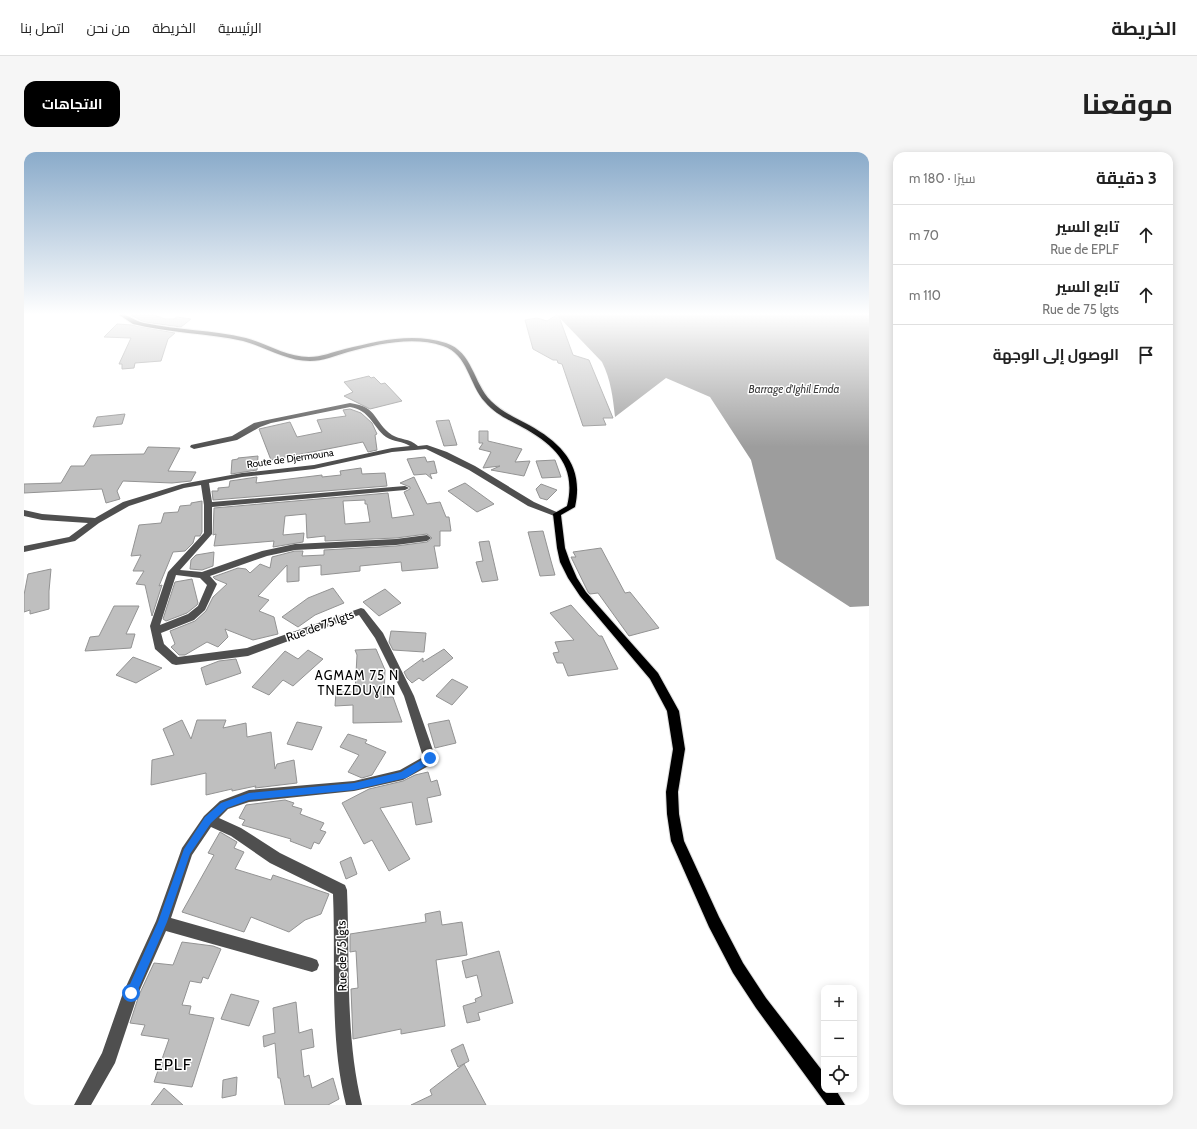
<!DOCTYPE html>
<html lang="ar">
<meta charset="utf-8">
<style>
:root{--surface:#fff;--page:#f6f6f6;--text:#222;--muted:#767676;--line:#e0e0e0;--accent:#000}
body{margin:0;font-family:Cabin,Cairo,sans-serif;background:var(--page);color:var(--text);direction:rtl}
.controls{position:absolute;right:12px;bottom:12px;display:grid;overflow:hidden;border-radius:8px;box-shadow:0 2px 10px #0003}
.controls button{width:36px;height:36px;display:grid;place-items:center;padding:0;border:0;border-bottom:1px solid var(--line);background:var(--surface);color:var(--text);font:20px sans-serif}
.stop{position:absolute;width:12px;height:12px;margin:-9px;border:3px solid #1a73e8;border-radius:50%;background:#fff}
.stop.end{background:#1a73e8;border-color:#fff;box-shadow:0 1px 4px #0008}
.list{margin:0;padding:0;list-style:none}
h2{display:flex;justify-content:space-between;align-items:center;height:52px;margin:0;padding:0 16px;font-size:17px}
h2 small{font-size:13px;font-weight:400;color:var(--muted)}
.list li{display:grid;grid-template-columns:26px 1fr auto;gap:12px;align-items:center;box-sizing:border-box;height:60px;padding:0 16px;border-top:1px solid var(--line)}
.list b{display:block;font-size:15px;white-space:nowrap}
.list p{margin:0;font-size:13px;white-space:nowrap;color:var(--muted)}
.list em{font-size:13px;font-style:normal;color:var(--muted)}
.icon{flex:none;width:22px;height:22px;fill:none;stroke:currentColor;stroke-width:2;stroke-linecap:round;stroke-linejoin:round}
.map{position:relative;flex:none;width:845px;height:953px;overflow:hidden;direction:ltr;border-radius:12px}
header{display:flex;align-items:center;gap:24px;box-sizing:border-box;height:56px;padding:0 20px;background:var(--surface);border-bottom:1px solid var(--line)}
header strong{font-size:19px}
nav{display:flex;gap:22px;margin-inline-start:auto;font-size:14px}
.intro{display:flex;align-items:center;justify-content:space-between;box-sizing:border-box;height:96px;padding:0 24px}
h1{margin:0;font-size:28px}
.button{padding:10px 18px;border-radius:12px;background:var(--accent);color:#fff;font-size:14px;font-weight:700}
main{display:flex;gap:24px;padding:0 24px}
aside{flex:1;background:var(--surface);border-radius:12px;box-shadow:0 2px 10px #0003}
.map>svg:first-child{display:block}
.water{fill:#9d9d9d}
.building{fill:#bfbfbf;stroke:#939393;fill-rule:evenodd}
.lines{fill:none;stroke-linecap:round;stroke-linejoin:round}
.major-casing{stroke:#dbdbdb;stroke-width:2}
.minor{fill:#4f4f4f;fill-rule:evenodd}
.major{fill:#000;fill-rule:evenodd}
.route{fill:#1a73e8}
.labels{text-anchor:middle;stroke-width:3;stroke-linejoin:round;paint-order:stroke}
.far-street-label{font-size:10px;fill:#000;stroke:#fff}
.far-water-label{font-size:11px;font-style:italic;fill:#3e3e3e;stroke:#fff}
.street-label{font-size:12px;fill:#000;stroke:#fff}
.neighbourhood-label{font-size:13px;letter-spacing:1px;fill:#000;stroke:#fff}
.near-neighbourhood-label{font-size:16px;letter-spacing:1px;fill:#000;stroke:#fff}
</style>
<header>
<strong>الخريطة</strong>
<nav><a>الرئيسية</a><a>الخريطة</a><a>من نحن</a><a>اتصل بنا</a></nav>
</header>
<div class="intro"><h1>موقعنا</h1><a class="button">الاتجاهات</a></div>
<main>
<aside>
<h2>3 دقيقة<small>سيرًا · 180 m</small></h2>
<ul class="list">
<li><svg class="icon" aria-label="ahead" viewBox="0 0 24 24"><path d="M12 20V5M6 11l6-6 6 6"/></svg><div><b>تابع السير</b><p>Rue de EPLF</p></div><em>70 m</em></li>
<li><svg class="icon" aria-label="ahead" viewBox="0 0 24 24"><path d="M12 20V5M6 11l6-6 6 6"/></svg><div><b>تابع السير</b><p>Rue de 75 lgts</p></div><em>110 m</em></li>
<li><svg class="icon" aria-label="arrive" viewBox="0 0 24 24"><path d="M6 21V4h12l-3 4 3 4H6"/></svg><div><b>الوصول إلى الوجهة</b></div></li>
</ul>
</aside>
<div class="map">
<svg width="845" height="953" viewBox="0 0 845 953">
<rect width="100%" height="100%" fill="#fff"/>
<path class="water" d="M532,162H845V454L826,455L752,407L727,308L686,245L642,226L591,265C589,246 587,228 578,210Z"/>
<path class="building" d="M105,162L130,163L141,167H150L153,165L167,167L157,175L120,170Z
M534,162L549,203L565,208L589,266H579L582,273L559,274L538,212L534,211L533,208H529L509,197L501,168L513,166L523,169Z
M93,172L108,173L151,181L144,187L137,209L111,211L110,216L98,217V212H95L107,186L80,185Z
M345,224L347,226L350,225L357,232L361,231L378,249L346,257L320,244L329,240L320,230Z
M326,257L337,261L348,271L353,282L351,283L353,298L344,300L339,290L247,308L235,277L266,270L273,285L298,280L293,268L322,264L319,258Z
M101,262L98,272L69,275L73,265Z
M425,268L433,293L420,294L412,269Z
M455,279H464V289L498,297L491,310L506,309L500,324L467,318L476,314L459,316L467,300L455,297L459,291H455Z
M124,295L156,296L144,319L172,320L167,329L148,331L99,329L93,339L96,347L82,351L78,337L0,341V332L37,331L47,314H60L67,303L120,302Z
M234,304L233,318L207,322L208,308L214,307V306Z
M401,305L403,310L410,309L413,321L406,322L408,327L402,322L390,323L383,307Z
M531,308L537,325L518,326L512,309Z
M337,316L338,322L361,321L363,334L189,348L188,339H194V336L205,335L206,329L233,325L232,331L298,323V325L317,323L316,319Z
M390,325L403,352L416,350L422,365H425L427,379H416V394H410L414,416L378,419L377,410L336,414V419L297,423V413L275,415V429L263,430V413L234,444L245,448L235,459L250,465L254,482L229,488L201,477L204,485L194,495L183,490L161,503H155L147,495L151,492L146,479L171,469L182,459L189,445L203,432L191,427L189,425L214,416L222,417L226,421L236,412L246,416L248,405L271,399H279L278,404L300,403V398L372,394L403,390L408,386L403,382L372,386L301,389V384L283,386L282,362L261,364L259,383L280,381L279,390L249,395L250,389L190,394L192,382L189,383L190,356L364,341L368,366L390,363L380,340L386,337V335L376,331ZM341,348V352H343L346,370L321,372L319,349Z
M441,331L470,352L453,360L424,339Z
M517,332L533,338L523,348L516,346L512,337Z
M178,349V380L176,384H171L169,391L161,399L149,400L135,434L138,433L128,464L121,433L112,432L120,419H109L117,403L107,404L115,373L137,371L140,361L154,360L156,354L167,353V351Z
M519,379L527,409L531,423L516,424L504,380Z
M465,389L474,428L458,430L452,410L459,409L455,390Z
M577,396L601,441L606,440L635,476L605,484L574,441L566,442L564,440L547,405H552L549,400Z
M190,400L189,414L178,418L166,417L167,408L172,403Z
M27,417L25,439V457L6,462V458L0,460V443L4,422Z
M168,427L174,451L173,453L163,461L142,469L139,467L151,430Z
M309,436L320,451L291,463L274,475L258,465L284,446Z
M361,437L377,451L355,464L339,450Z
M547,453L575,484H578L594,517L544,524L539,511H533L529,501L535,500L531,490L550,488L526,461Z
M90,454H115L102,482H111L107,496L61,499L66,485L75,484Z
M367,479L402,481L400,500L369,498L365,490Z
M352,497L361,518L360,545H369L378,570L329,571V553L311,554L312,540H331L333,503L331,498Z
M420,497L429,506L399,529L395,526L388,531L383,526L380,520L399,506V510Z
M284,498L299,507L269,534L259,528L245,543L228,535L261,499L274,507Z
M109,505L138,516L112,531L92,523Z
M212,507L217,521L182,533L177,516L195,509Z
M428,527L444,535L428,553L412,544Z
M158,568L167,587L173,568H202L199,576L222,571L223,585L247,580L251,617L253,612L270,608L273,631L231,636L232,634L208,639V637L182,643V621L127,633L128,608L150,603L139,577Z
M425,568L432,591L411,596L404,572Z
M273,570L298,575L288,598L263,592Z
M324,582L343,588L341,591L362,600L348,623L338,626L324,620L335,603L316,595Z
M404,620L407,630L413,628L417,643L403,646L408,670L392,673L388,650L356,656L386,707L365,719L348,688L340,692L318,651L345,637L379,629L391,623Z
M261,648L270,651L268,654L278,657L276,662L300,671L296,678L302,680L295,692L290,690L287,697L266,689L267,687L218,673L221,668L215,666L222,653Z
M196,680L213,690L210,696L220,700L211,717L247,728L249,723L305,742L297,762L281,768L265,780L227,765L220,780L158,760L190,703L184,701Z
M327,705L333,722L322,727L316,710Z
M416,759L418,773L438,770L443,803L412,808L421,874L377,882V877L329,887L327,837L334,836L332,799L326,800V782L402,770L401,762Z
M158,790L189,794L197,797L184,827L179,825L177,831L166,829L158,853L167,854L165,862L190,866L168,935L130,930L145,887L117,883L121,873L106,871L115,843L130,811L149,813Z
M475,799L489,851L454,861L456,868L443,871L439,854L452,850L451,847L458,844L453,823L442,826L438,809Z
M207,842L235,849L225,874L197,867Z
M272,850L275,881L288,877L290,895L277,898L280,925L285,923L288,936L309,926L315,947L304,953H261L256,926H254L251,891L240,895L239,884L251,881L249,856Z
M439,892L445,909L434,915L427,898Z
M440,912L462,953H387L408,943L406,938Z
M213,925L212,943L198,946L199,928Z
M140,936L159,953H127Z"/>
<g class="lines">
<defs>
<path id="major" d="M94,162C104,162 110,169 120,171C154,178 188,178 222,186C243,192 263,205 285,205C297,205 309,200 321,197C353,189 389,180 422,191C449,200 449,231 467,249C478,260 492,266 505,273C539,292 560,315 551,355L537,363L541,396L546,410L553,426L562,440L634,521L655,559L661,597L654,640L655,662L660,689L695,765L719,811L742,846L800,921V938H812L821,953H803L732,856L709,821L685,775L647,689L643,662L642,640L649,597L643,559L626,527L556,444L544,426L536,410L533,396L529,362L543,354C553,314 531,293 498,275C485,268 471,262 461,250C445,233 444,202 419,194C389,184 354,192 324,200C311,204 299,209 286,209C262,209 242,195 219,189C183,181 145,181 109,172Z"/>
</defs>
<use href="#major" class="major-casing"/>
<path class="minor" d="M326,251C355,255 349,270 368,283C376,288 385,286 394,294L403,293L423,300L451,314L510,350L537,362L533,365L504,354L445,318L402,297L368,300L290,317L218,325L185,331L188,350L381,334L385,336L381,338L188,355V382L156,418L178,420L238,399L271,392L372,387L403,383L407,386L403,389L372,393L271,398L243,404L186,424L193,432L181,458L170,468L137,481L140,492L154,505L223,496L337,456L340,457L359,481L390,544L412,607L410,611L379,628L330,639L225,650L204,657L195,666L217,676L256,701L321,733L323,738C326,808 321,885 338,953H322C305,885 312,812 309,742L246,711L207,684L187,675L168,703L147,766L288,806L293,808L295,813L293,818L288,820L142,779L114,842L91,911L67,953H50L78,901L99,841L132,769L158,696L180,664L196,649L225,638L330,629L376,618L399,605L380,544L351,486L335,463L224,504L152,513L148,512L131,497L126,474L144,420L180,381V353L177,333L160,336L105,354L75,371L51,389L0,400V394L45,385L64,371L18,368L0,364V358L18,362L71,366L99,350L158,332L218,321L290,313L368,296L386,294C379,289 369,290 362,285C348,274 346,258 326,255L247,271L236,275L213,288L170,297L166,295L167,293L208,284L230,271L243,268ZM152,423L176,426L183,433L174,454L164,462L136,473Z"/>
<use href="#major" class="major"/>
</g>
<linearGradient id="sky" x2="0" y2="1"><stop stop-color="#8aabca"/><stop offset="0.55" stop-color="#fff"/><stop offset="1" stop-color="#fff" stop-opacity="0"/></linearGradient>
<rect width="845" height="295" fill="url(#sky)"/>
<path class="route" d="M406,603L410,606L409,609L382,626L330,638L225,648L203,656L187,671L166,702L143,770L111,845L107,846L104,845L102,841L134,770L160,697L181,665L197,651L225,641L330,631L377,620Z"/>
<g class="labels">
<g class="far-street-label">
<text transform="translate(266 306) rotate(-8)" y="4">Route de Djermouna</text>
</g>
<g class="far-water-label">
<text x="770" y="241">Barrage d'Ighil Emda</text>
</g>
<g class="street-label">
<text transform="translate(296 474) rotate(-20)" y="4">Rue de 75 lgts</text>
<text transform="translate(318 804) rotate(-91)" y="4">Rue de 75 lgts</text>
</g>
<g class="neighbourhood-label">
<text x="333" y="528">AGMAM 75 N<tspan x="333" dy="15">TNEZDUƔIN</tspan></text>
</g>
<g class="near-neighbourhood-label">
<text x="149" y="918">EPLF</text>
</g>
</g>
</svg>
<div class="controls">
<button>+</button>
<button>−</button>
<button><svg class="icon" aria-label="locate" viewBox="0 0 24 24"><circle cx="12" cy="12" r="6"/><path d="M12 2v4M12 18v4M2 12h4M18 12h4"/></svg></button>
</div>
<div class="stop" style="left:107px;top:841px"></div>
<div class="stop end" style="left:406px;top:606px"></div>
</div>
</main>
